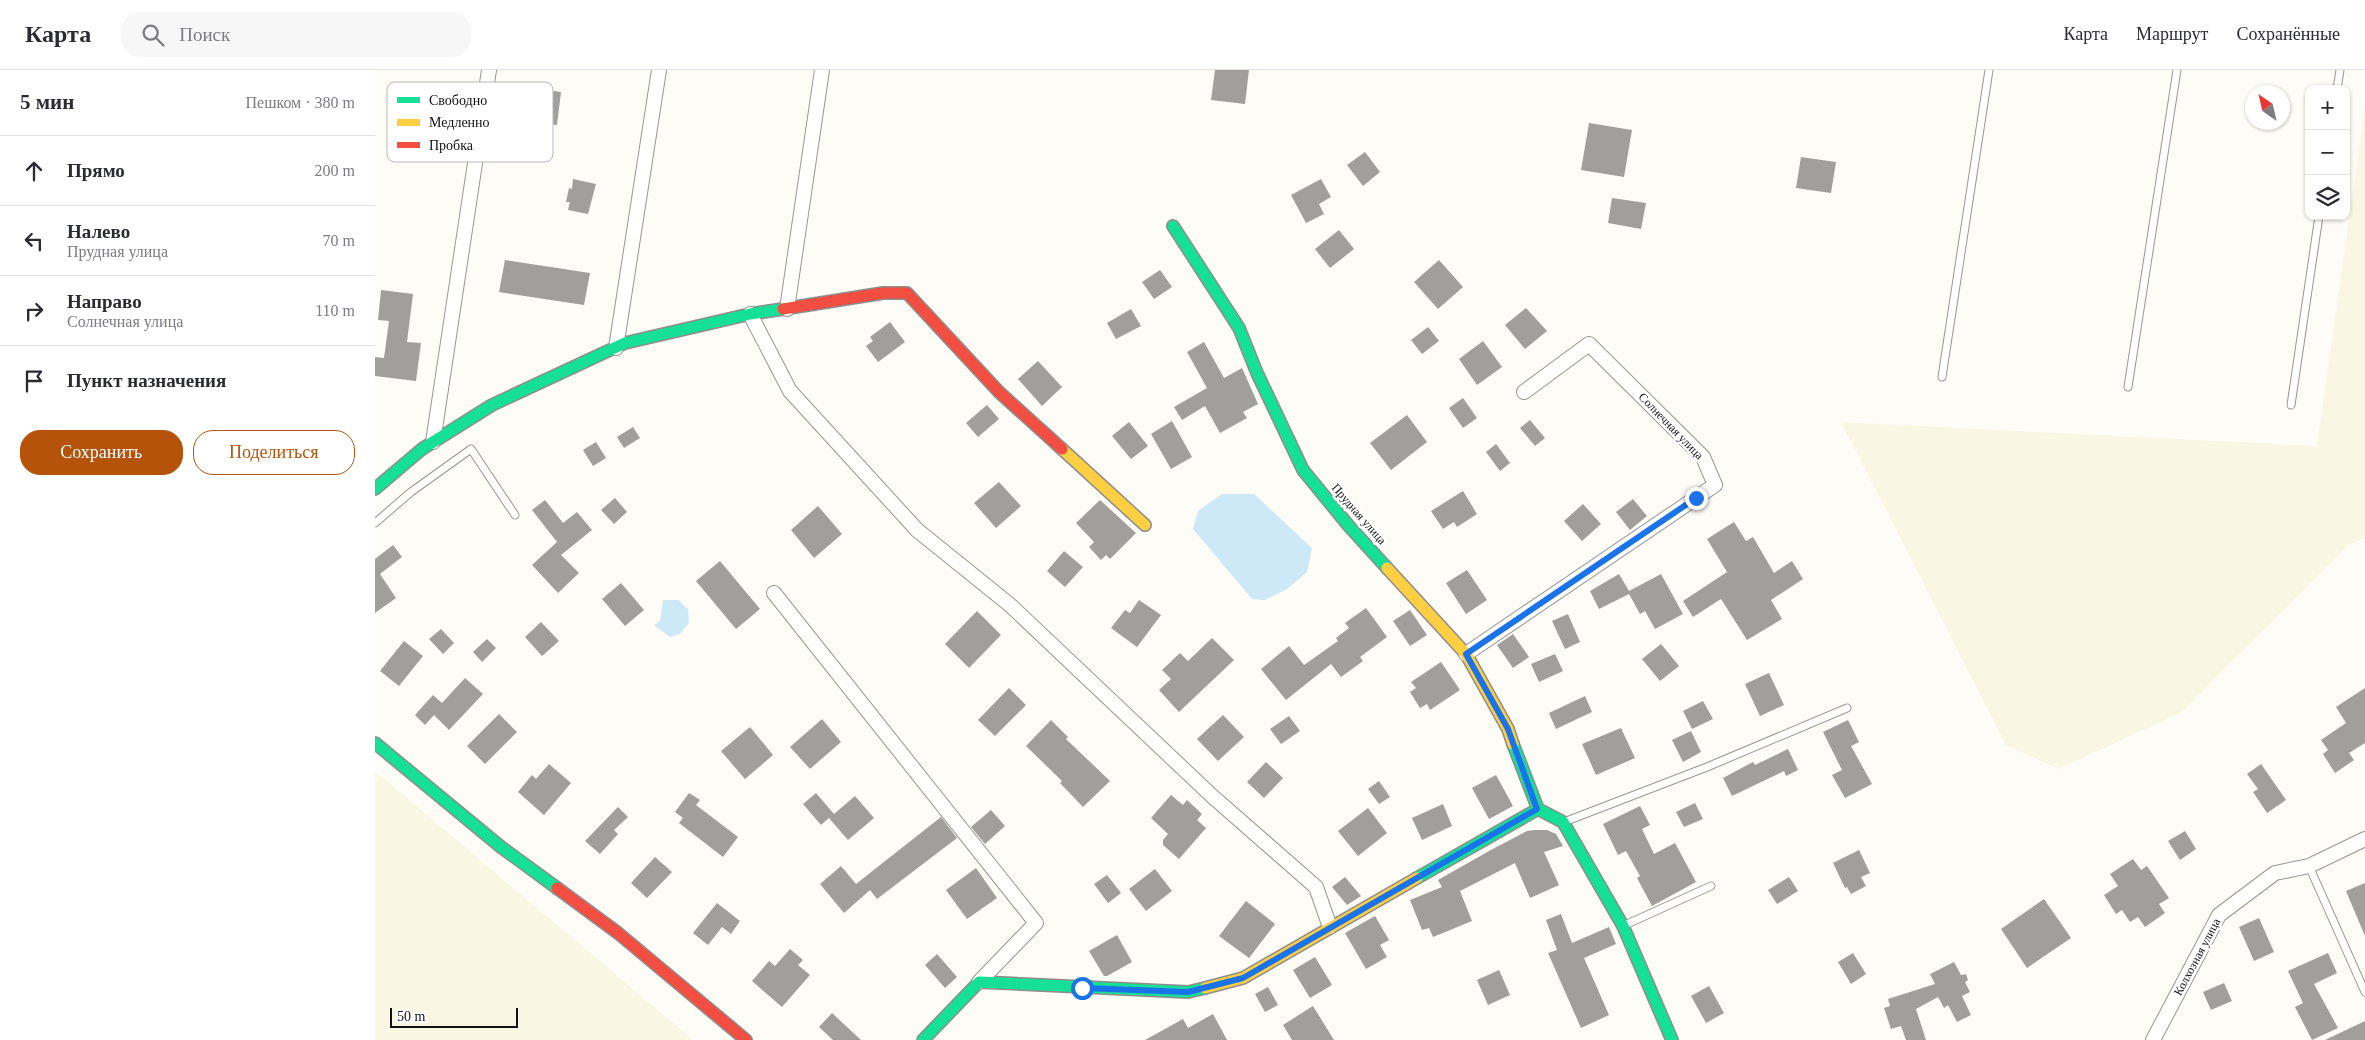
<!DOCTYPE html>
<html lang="ru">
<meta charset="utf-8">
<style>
:root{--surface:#fff;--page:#f7f7f7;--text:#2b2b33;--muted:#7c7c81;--line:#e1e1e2;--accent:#b45309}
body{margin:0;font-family:Georgia,serif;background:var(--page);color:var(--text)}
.controls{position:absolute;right:15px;top:15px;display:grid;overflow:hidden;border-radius:10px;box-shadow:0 1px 4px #0004}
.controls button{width:45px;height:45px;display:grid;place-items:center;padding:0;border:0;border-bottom:1px solid var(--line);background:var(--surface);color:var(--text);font:25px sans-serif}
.compass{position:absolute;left:1870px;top:15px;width:45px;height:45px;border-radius:50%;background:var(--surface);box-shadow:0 1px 4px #0004;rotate:326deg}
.scale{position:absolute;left:15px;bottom:12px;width:128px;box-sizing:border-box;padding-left:5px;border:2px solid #111;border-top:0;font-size:14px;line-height:18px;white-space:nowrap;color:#111;-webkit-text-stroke:4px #fff;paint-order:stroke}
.stop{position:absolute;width:15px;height:15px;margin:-11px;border:4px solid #1a73e8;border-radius:50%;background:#fff}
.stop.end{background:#1a73e8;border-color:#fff;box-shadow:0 1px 5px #0008}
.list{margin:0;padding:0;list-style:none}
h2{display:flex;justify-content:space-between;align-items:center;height:65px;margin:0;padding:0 20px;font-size:21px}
h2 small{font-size:16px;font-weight:400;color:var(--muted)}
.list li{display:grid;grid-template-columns:32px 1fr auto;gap:15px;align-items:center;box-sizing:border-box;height:70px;padding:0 20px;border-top:1px solid var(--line)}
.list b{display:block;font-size:19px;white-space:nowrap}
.list p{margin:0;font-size:16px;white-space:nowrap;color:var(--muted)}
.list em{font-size:16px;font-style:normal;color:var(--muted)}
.actions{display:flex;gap:10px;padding:15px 20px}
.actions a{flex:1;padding:11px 0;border:1px solid var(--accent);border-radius:20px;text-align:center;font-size:18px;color:var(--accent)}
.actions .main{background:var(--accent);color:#fff}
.icon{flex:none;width:28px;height:28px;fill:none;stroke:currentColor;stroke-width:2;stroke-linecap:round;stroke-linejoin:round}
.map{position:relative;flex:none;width:1990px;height:970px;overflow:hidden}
header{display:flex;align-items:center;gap:30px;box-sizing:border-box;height:70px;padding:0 25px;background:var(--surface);border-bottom:1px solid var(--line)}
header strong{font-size:24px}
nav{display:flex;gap:28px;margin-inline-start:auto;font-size:18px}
.search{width:350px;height:45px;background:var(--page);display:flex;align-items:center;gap:12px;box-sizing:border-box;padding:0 18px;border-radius:20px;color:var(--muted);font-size:19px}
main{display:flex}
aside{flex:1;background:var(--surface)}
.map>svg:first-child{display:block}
.farmland{fill:#f9f7e4}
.water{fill:#cde8f7}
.building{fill:#a19f9c}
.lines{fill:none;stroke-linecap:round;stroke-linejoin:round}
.lane-casing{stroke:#979795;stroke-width:9}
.street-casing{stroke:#979795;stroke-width:16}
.fast-casing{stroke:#8e8d8b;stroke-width:14}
.slow-casing{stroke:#8e8d8b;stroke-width:14}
.jam-casing{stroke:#8e8d8b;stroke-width:14}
.lane{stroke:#fffffe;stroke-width:7}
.street{stroke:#fffffe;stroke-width:14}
.fast{stroke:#16e098;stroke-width:11}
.slow{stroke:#ffcf43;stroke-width:11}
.jam{stroke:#f24e42;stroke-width:11}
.route{stroke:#1a73e8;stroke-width:6}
.labels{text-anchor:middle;stroke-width:5;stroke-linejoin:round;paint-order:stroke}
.street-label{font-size:12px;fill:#111;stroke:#fff}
.key{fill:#fff;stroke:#b8b8b8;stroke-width:1}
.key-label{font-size:14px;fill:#111}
</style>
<header>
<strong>Карта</strong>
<div class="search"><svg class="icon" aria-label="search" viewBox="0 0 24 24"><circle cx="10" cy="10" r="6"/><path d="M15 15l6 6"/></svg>Поиск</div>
<nav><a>Карта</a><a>Маршрут</a><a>Сохранённые</a></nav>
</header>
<main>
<aside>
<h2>5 мин<small>Пешком · 380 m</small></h2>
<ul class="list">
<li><svg class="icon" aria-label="ahead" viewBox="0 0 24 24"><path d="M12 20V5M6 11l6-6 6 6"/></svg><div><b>Прямо</b></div><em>200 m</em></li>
<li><svg class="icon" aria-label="left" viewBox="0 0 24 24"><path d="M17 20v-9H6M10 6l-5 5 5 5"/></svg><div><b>Налево</b><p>Прудная улица</p></div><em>70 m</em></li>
<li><svg class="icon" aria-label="right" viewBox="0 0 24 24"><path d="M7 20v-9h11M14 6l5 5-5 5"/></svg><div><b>Направо</b><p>Солнечная улица</p></div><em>110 m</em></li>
<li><svg class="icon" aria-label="arrive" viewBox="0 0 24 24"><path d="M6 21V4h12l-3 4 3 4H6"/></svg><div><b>Пункт назначения</b></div></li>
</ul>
<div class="actions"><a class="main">Сохранить</a><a>Поделиться</a></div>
</aside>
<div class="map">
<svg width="1990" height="970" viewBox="0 0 1990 970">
<rect width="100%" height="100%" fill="#fdfcf7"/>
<path class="farmland" d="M1990,36V468L1973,475L1807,642L1684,699L1631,675L1466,352L1942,376Z
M0,701L318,970H0Z"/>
<path class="water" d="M847,424H879L937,478L932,502L912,519L890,530L877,529L818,459L823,441Z
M288,530H304L313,540L314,553L305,564L295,567L279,555L285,551Z"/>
<path class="building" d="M840,0H874L870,34L836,30Z
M151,17L186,22L182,55L146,50Z
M1214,53L1257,60L1249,107L1206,100Z
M990,82L1005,102L988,116L972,95Z
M1426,87L1461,92L1456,123L1421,118Z
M198,109L221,114L213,144L193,140L195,132H191L194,118L197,119Z
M946,109L956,127L944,134L949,144L931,153L916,125Z
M1237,128L1271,133L1266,159L1233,153Z
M964,160L979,179L955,198L940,179Z
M130,190L215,203L209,235L124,222Z
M1064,190L1088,217L1063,239L1039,212Z
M785,200L797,217L779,229L767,212Z
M6,220L38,224L32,272L46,273L41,311L0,306V287L9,288L14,251L3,250Z
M1151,238L1172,261L1150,279L1130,255Z
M756,239L766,256L741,269L732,253Z
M515,252L530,272L503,292L491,276L498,271L495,267Z
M1053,257L1064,271L1047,284L1036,270Z
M1108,271L1127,297L1102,315L1084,289Z
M829,272L849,308L867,298L883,334L868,342L872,348L845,363L830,336L807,350L799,337L832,318L812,282Z
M663,291L687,317L667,336L643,309Z
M1088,328L1102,348L1088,358L1074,338Z
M612,335L624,349L603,367L591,353Z
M1032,345L1052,372L1016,400L995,373Z
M1155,350L1170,368L1160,376L1145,358Z
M797,351L817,387L796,399L776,364Z
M754,352L773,376L756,389L737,366Z
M258,357L265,368L249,378L242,367Z
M221,372L231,388L218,396L208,380Z
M1121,374L1135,393L1125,401L1111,382Z
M624,412L646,436L621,458L599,433Z
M1088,421L1102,444L1082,457L1079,452L1068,459L1056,441Z
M240,428L252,442L239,454L226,440Z
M1258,429L1272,446L1255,460L1241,442Z
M170,430L188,453L202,442L217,460L186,485L204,503L183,523L157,495L182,472L157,440Z
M725,430L761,463L735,489L731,485L726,490L714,477L719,472L701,453Z
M1208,434L1226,454L1207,471L1189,451Z
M443,436L467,464L439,488L416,460Z
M1359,452L1371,471L1378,467L1399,503L1417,491L1428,509L1396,530L1407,549L1372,570L1346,529L1318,547L1308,531L1352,502L1332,469Z
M18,475L27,487L5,504L21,528L0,543V489Z
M689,481L708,497L690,517L672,501Z
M345,491L385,539L361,559L321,511Z
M1092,500L1112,530L1091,544L1071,513Z
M1244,504L1254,521L1286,504L1308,544L1280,559L1270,541L1265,544L1254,524L1224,539L1215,521Z
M246,513L269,540L250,556L227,529Z
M764,530L786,545L762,577L736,558L750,540L755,543Z
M991,538L1012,567L985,587L988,591L966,607L956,594L911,630L886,599L914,576L929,595L963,571L961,568L974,558L970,553Z
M1035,540L1052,565L1035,576L1018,551Z
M602,541L626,565L594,598L570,574Z
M1193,544L1205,572L1190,579L1177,551Z
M166,552L184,571L167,586L150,567Z
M66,559L79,573L68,584L54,569Z
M1138,564L1154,587L1138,598L1122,575Z
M837,568L859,590L804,642L784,620L796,609L787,600L805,583L813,591Z
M112,569L121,578L107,592L98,582Z
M29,571L48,586L24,616L5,601Z
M1286,574L1304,596L1285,611L1267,589Z
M1180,584L1188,601L1164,612L1156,594Z
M1066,592L1085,620L1055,640L1052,634L1045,638L1035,622L1041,618L1036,612Z
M1394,603L1409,635L1385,646L1370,614Z
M90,608L108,624L74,660L59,645L50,655L40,645L58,625L67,633Z
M634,618L651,635L620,666L603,650Z
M1990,618V673L1974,683L1979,690L1960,703L1948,684L1953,680L1946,670L1971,653L1961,637Z
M1210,626L1217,642L1181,659L1174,643Z
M1328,631L1338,649L1317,659L1308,641Z
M124,644L142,662L110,694L92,676Z
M848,645L869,667L843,691L822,669Z
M914,646L925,661L906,674L895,659Z
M447,649L466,672L435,699L415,677Z
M676,650L693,667L691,669L735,711L708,737L685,713L687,711L651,676Z
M1473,650L1484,672L1476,676L1497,714L1470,728L1457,705L1467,700L1448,662Z
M375,657L398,685L370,709L346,681Z
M1246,658L1260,688L1221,705L1207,674Z
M1316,661L1326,682L1308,692L1297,670Z
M1413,679L1423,700L1411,706L1409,701L1357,726L1348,708L1378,692L1380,695Z
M891,692L908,708L889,728L872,712Z
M174,694L196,713L169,745L143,722L157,705L161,709Z
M1886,694L1911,730L1892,743L1878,722L1883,719L1872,704Z
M1121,705L1138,736L1114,749L1097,718Z
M1004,711L1015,727L1004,734L993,719Z
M314,723L325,730L321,735L363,767L348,787L304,753L308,748L300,742Z
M441,723L459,744L480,726L499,748L473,770L454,748L446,755L428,734Z
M796,725L808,735L812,730L827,744L822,750L831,758L804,789L788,775V770L793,764L776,748Z
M1320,733L1328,749L1309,757L1301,742Z
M1068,734L1077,756L1047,770L1037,748Z
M1265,736L1275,755L1267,759L1279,784L1300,773L1321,812L1277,836L1262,808L1265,806L1251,781L1243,785L1228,754Z
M243,737L253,747L239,760L243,764L225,784L210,771Z
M993,738L1012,763L983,786L963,761Z
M616,740L630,756L610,774L596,757Z
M566,747L582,768L502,829L495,820L469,843L445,814L466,796L481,814Z
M1160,760H1172L1181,764L1188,776L1169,782L1184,815L1155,828L1140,793L1085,821L1097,851L1058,867L1054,858L1047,860L1035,830L1067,817L1063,810L1114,781L1152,761Z
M1810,761L1821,779L1805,790L1793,771Z
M1484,780L1495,803L1486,807L1491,816L1476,824L1472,817L1470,818L1458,793Z
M280,787L297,802L272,828L256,813Z
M1758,789L1766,800L1772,796L1794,828L1784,834L1790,843L1770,857L1763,847L1755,852L1747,840L1741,844L1729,825L1743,816L1735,804Z
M601,798L622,828L592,849L571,820Z
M780,799L797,821L771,841L754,819Z
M732,805L746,823L733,833L719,814Z
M970,807L986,826L972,835L957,817Z
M1414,807L1423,821L1402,834L1393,820Z
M1990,813V866L1971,821Z
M1669,829L1696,868L1652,898L1626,859Z
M871,831L900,854L874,888L844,866Z
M342,833L365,851L356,864L347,857L333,875L318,863Z
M1186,844L1197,873L1234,857L1241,874L1209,888L1234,945L1206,958L1173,883L1182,880L1171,850Z
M1000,846L1014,870L1005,875L1012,887L991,899L970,863Z
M1884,848L1899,882L1879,891L1864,857Z
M742,865L757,892L732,906H729L714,881Z
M415,879L428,890L423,895L435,905L407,937L377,911L394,891L400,896Z
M1478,883L1491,904L1476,914L1463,892Z
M1953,883L1962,903L1939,914L1963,958L1937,970L1920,937L1928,933L1913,901Z
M562,884L582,907L570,918L550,895Z
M940,887L957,915L935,928L918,900Z
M1579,892L1586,905L1591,904L1593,910L1590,912L1595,922L1587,926L1596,945L1582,952L1573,935L1569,938L1563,927L1541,939L1551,970H1531L1526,956L1516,959L1509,938L1515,936L1513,929L1560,914L1555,904Z
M1124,900L1135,925L1113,935L1102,910Z
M1849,913L1857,931L1836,940L1828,922Z
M1334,916L1349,943L1331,953L1316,926Z
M893,917L903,935L890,942L880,924Z
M938,936L959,970H917L908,955Z
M457,943L486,970H458L444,957Z
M838,944L852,970H770L808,949L813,958Z
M1990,951V970H1950Z"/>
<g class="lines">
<defs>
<path id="lane" d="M1962,19L1965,0
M1567,307L1614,0
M1753,317L1802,0
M1916,335L1944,146
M0,453L36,422L96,379L140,445
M1189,752L1332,697L1472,638
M1934,796L1990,922
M1250,855L1336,816"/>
<path id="street" d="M412,239L447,0
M375,244L415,321L542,460L635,535L837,726L941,817L955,857
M241,278L284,0
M58,372L114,0
M399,523L661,853L604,912
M1091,584L1340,415L1328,387L1214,274L1149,322
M1778,970L1844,845L1900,803L1934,796L1990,769"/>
<path id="fast" d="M798,156L864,258L882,303L928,400L973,455L1012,498
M0,419L47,379L117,335L250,273L375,244L408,239
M0,673L126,777L182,818
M1138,674L1163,739
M1042,808L1163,739L1188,752L1248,856L1297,970
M548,970L604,912L813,922L830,918"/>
<path id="slow" d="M687,379L770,455
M1012,498L1091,584L1133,659L1138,674
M830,918L868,908L1042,808"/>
<path id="jam" d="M408,239L508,223H532L624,322L687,379
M182,818L243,863L371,970"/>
</defs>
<use href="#lane" class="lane-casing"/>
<use href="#street" class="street-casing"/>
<use href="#fast" class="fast-casing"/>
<use href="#slow" class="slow-casing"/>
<use href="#jam" class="jam-casing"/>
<use href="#lane" class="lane"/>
<use href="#street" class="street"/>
<use href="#fast" class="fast"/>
<use href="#slow" class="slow"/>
<use href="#jam" class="jam"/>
</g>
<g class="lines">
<path class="route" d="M707,918L813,922L868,908L1162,739L1133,659L1091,584L1321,428"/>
</g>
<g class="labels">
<g class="street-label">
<text transform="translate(1296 356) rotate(46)" y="4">Солнечная улица</text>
<text transform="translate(984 444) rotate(49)" y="4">Прудная улица</text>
<text transform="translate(1822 887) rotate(-62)" y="4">Колхозная улица</text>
</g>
</g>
<rect x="12" y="12" width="166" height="80" rx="8" class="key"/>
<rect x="22" y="27" width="23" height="6" fill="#16e098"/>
<rect x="22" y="49" width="23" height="7" fill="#ffcf43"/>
<rect x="22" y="72" width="23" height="6" fill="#f24e42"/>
<g class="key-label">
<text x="54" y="35">Свободно</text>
<text x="54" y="57">Медленно</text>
<text x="54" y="80">Пробка</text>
</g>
</svg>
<div class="controls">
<button>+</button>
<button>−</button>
<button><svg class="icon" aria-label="layers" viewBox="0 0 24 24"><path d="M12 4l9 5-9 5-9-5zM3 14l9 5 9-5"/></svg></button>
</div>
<svg class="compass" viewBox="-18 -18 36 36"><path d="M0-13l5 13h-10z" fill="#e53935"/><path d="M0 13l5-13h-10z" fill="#7c7c81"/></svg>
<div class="scale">50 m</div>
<div class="stop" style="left:707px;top:918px"></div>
<div class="stop end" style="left:1321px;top:428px"></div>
</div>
</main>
